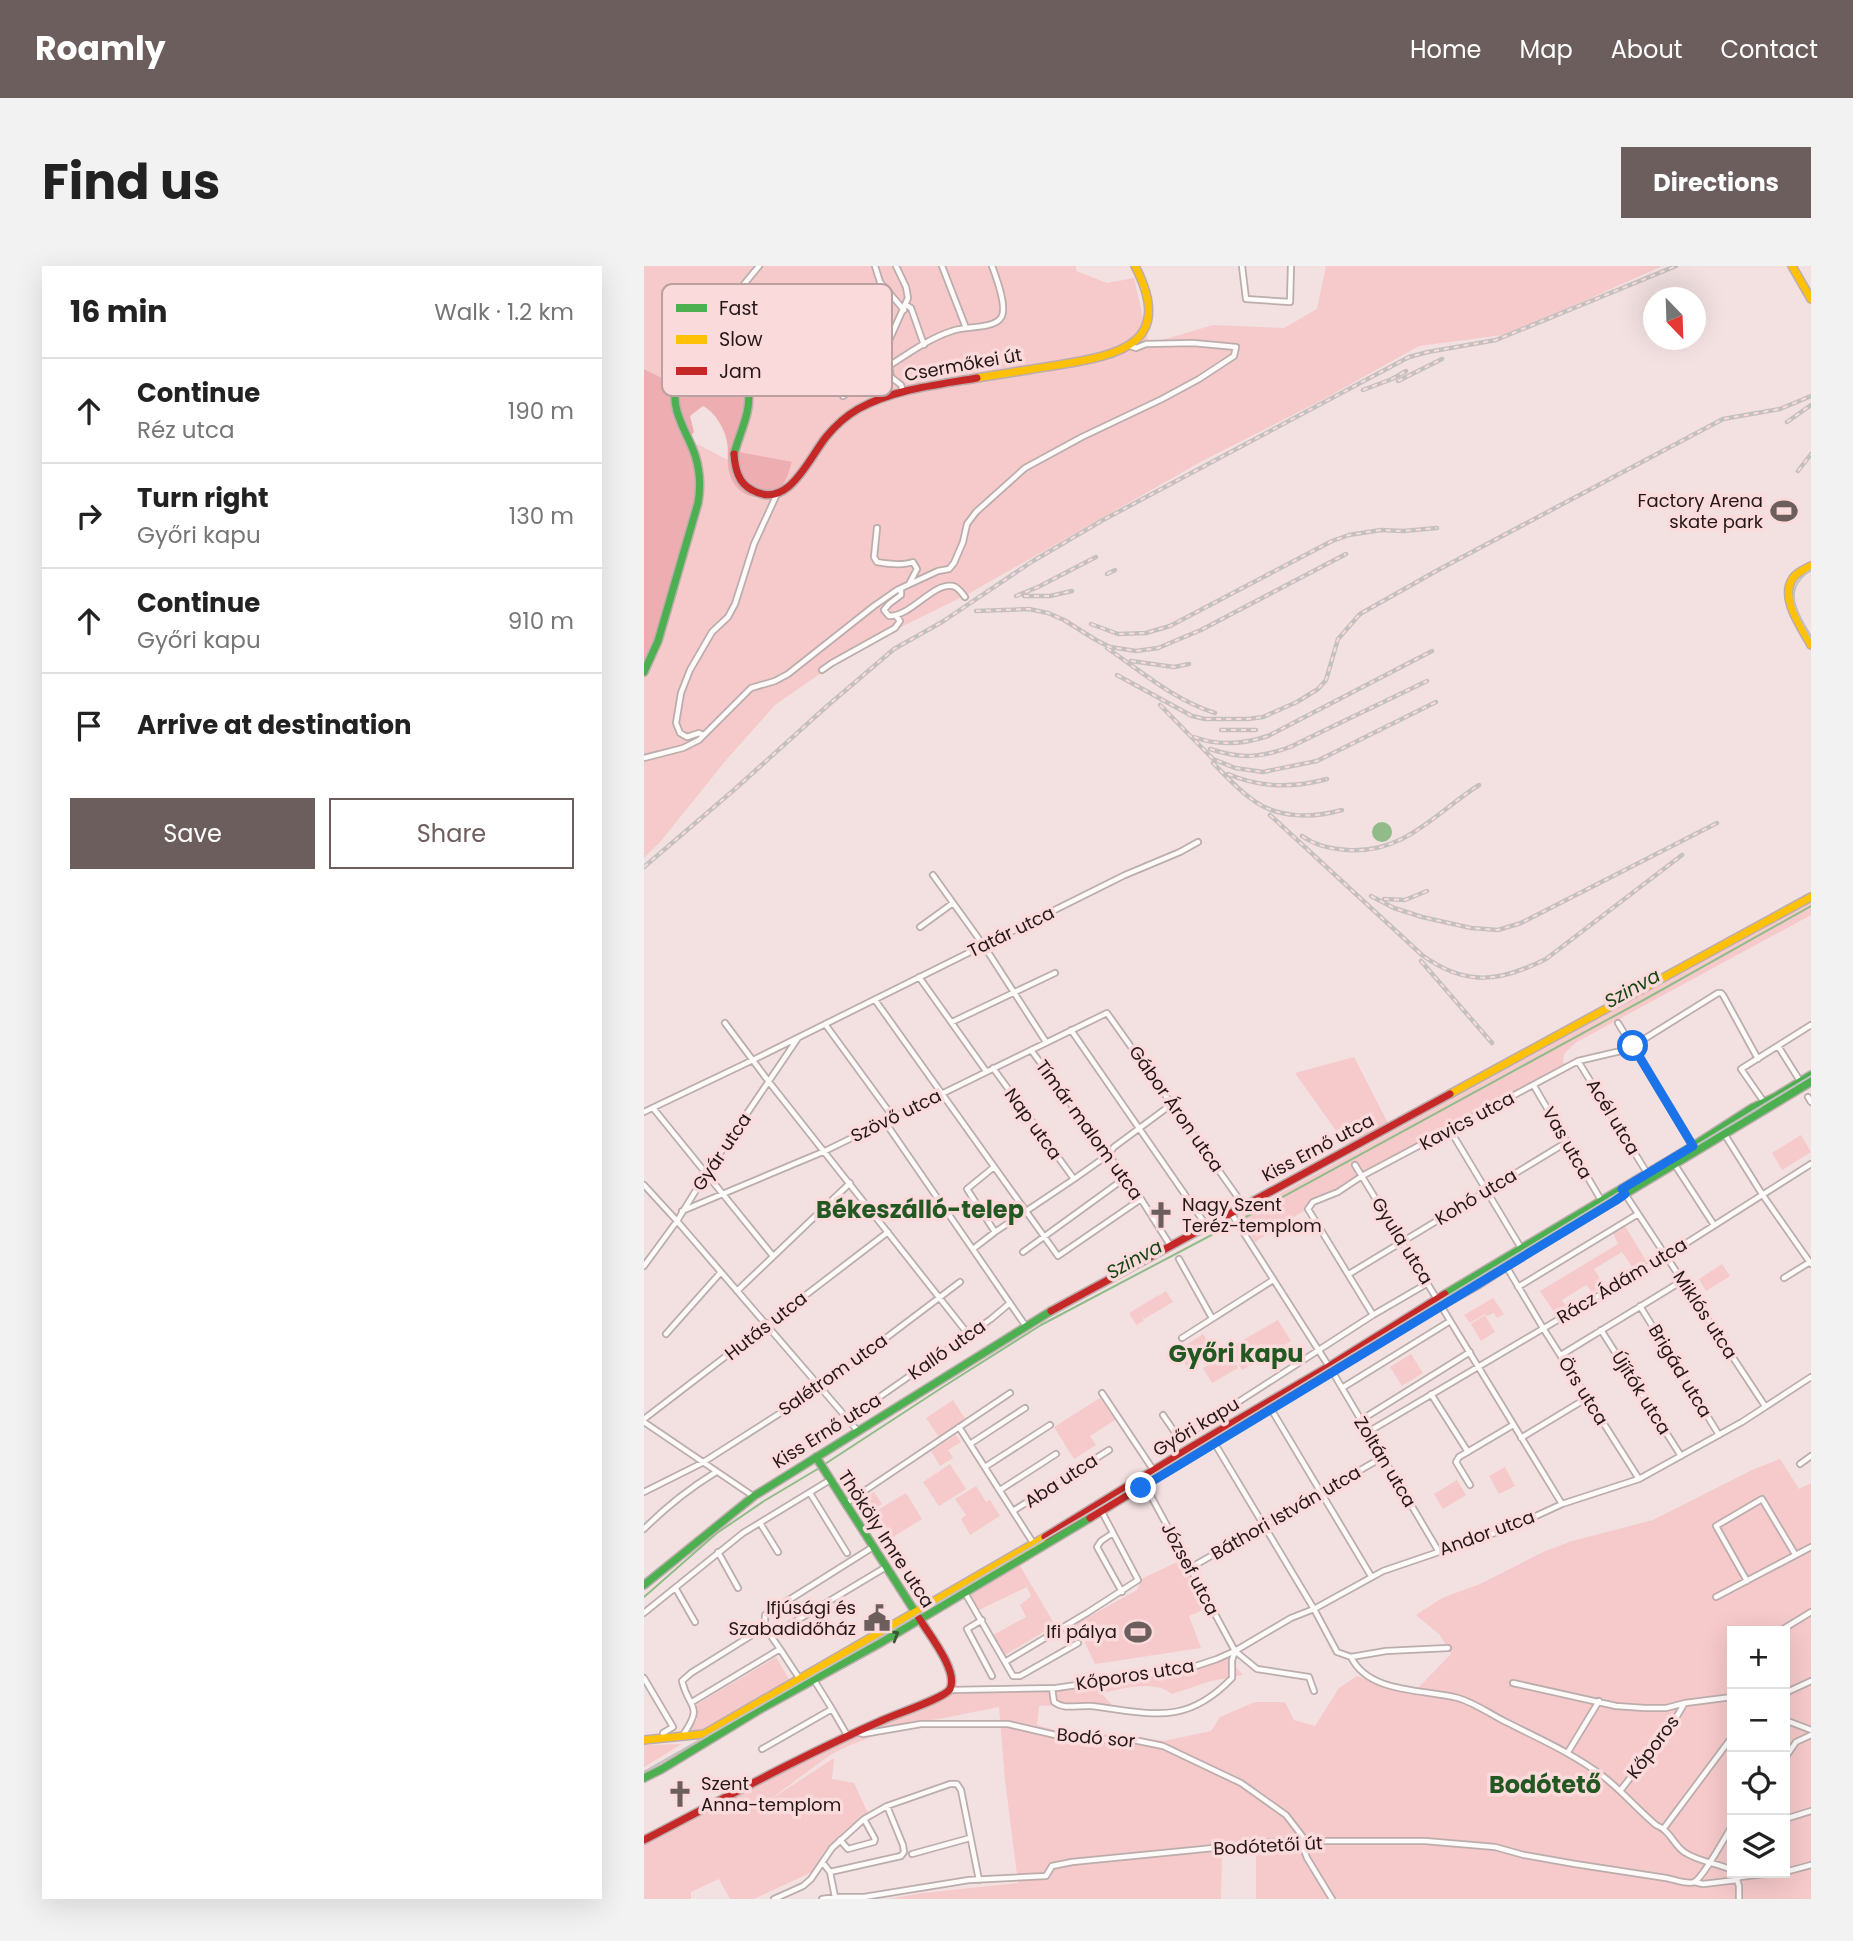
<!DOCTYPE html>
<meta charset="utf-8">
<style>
:root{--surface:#fff;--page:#f2f2f2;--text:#222;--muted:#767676;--line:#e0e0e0;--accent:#6d5e5e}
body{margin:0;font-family:Poppins,sans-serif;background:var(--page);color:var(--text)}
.controls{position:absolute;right:21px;bottom:21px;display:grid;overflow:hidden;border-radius:0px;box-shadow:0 7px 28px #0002}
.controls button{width:63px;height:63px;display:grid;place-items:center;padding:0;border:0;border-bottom:2px solid var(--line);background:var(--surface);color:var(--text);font:35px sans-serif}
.compass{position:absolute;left:999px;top:21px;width:63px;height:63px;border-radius:50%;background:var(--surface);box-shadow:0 7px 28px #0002;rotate:157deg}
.stop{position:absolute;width:21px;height:21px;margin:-16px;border:5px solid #1a73e8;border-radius:50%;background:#fff}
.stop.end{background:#1a73e8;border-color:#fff;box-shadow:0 2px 7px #0008}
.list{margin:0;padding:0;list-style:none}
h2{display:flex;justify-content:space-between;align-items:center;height:91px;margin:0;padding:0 28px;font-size:30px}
h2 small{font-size:23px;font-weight:400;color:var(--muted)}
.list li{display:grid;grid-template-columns:46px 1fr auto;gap:21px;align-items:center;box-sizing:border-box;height:105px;padding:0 28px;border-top:2px solid var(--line)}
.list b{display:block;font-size:26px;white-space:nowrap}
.list p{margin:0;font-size:23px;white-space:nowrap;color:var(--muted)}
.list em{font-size:23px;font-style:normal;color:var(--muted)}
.actions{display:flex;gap:14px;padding:21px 28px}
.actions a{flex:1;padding:16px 0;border:2px solid var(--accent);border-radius:0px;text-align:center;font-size:24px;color:var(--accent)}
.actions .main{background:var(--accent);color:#fff}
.icon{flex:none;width:38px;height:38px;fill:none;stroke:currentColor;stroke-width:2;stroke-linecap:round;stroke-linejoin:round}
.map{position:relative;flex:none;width:1167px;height:1633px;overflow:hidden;border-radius:0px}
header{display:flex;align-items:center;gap:42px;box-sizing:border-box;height:98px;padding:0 35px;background:var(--accent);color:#fff}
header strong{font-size:33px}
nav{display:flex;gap:38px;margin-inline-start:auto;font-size:24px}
.intro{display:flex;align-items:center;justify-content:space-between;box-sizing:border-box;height:168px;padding:0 42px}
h1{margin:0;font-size:49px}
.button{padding:18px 32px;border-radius:0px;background:var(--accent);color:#fff;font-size:24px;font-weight:700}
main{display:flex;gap:42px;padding:0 42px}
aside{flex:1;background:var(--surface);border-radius:0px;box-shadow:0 7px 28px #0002}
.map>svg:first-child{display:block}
.green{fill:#f6c9ca;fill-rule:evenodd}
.forest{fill:#eeaeb1}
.water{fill:#91bc8a}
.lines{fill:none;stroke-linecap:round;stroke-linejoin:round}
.stream{stroke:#91bc8a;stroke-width:2}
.street-casing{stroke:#bcadad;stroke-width:8}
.fast-casing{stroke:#bcadad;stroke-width:10}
.slow-casing{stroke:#bcadad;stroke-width:10}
.jam-casing{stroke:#bcadad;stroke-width:10}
.street{stroke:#fdfafa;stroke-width:4.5}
.fast{stroke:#4caf50;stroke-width:7}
.slow{stroke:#ffc107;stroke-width:7}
.jam{stroke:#c62828;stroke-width:7}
.tram{stroke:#c5c0c0;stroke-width:2}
.rail-casing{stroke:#c5c0c0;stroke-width:4.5}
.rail{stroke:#fadada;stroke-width:2;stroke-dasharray:5;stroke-linecap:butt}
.oneway{stroke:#375b31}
.route{stroke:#1a73e8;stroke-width:9}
.labels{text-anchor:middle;stroke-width:7;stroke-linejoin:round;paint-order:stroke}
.street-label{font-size:18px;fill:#251718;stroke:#fadada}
.poi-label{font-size:18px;fill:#251718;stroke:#fadada;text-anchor:end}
.water-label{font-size:19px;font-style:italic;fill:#154414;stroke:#fadada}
.district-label{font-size:24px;font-weight:bold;fill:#245823;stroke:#fadada}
.key{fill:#fadada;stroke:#baa0a0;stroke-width:2}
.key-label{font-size:19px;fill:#251718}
</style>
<header>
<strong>Roamly</strong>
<nav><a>Home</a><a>Map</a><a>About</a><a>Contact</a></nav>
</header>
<div class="intro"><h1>Find us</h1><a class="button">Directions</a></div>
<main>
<aside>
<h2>16 min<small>Walk · 1.2 km</small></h2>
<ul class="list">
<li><svg class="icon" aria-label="ahead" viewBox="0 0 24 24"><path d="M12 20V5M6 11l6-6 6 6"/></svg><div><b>Continue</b><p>Réz utca</p></div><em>190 m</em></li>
<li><svg class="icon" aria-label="right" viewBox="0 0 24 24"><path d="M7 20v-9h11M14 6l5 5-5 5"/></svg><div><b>Turn right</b><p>Győri kapu</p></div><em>130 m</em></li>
<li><svg class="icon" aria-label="ahead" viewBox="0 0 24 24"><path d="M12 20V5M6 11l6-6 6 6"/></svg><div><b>Continue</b><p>Győri kapu</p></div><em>910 m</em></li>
<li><svg class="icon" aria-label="arrive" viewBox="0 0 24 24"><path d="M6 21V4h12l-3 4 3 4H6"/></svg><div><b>Arrive at destination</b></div></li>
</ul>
<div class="actions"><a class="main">Save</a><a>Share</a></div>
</aside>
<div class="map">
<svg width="1167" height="1633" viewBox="0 0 1167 1633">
<rect width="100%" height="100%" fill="#f3e1e1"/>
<path class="green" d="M0,0H432V5L463,17L490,12L505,78L569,59L640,62L673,43L682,0H1018L866,68L775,80L678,134L560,194L324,328L251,364L190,398L131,439L83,493L17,575L0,592V406L51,190L53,178L84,194C87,216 92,225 113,233L138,221L148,197L94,187L102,166L26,116L0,103Z
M1167,636V649L931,777L920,788L919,795L921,800L716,909L611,976L595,950Z
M710,791L744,857L702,879L651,807Z
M1157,869L1167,886L1138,904L1128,887Z
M981,960L1003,996L990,1004L978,986L950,1003L960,1019L949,1027L942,1019L918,1034L923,1042L912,1049L896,1025L974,978L969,967Z
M1078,998L1086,1010L1062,1025L1055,1013Z
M522,1025L529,1036L500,1053L496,1046L500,1055L492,1059L485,1047L515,1029L518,1032L516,1029Z
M849,1032L860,1048L853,1052L850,1047L843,1050L841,1048L826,1057L820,1049Z
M841,1049L851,1066L837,1075L827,1058Z
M634,1054L647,1075L598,1104L585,1082Z
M559,1068L571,1087L544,1102L533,1085Z
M586,1087L594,1102L568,1117L559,1102Z
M767,1088L779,1107L758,1120L746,1101Z
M456,1132L471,1154L446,1170L452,1179L430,1193L410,1161Z
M309,1134L322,1154L295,1171L282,1152Z
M312,1169L317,1176L304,1184L309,1192L296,1200L287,1185Z
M1136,1193L1155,1223L1167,1217V1633H612V1585L578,1588L577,1633H244L279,1627L374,1617L361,1514L355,1441L300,1452L262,1458L206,1479L186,1489L121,1537L190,1492L188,1513L210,1517L224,1547L200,1565L179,1587L170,1605L110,1633H86L75,1613L47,1626V1633H0V1578L74,1538L197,1476L271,1445L304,1428L415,1425L549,1404L584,1392L599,1409L567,1415L528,1428C510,1413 479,1423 457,1427L471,1442L429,1438L395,1440L393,1459L411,1464L488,1470L520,1475L567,1465L576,1451L611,1436H641L650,1454L671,1460L695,1422L713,1410L767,1429L807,1388L796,1369L772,1349L798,1332L836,1318L899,1286L928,1275L1009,1254L1108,1204ZM1088,1365H1141V1607H1088Z
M306,1198L322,1223L295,1240L279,1216Z
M861,1201L871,1220L855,1228L845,1210Z
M205,1214L218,1234L230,1226L238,1238L222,1248L201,1216Z
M813,1214L822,1229L799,1243L790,1228Z
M332,1220L342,1236L346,1234L356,1250L326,1269L317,1253L322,1249L311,1233Z
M262,1227L278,1253L249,1271L232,1245Z
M384,1291L386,1294L376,1300L411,1359L361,1389L349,1369L382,1351L376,1339L387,1330L383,1321L335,1344L324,1324Z
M542,1292L569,1340L545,1350L557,1382L451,1398L432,1358L493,1324L497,1314L503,1310Z
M132,1391L146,1415L58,1467H42L53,1454L52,1439Z
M38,1478L0,1501V1479Z"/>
<path class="forest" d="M83,92L104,113L108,138L95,186L148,196C145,204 143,215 137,221C121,240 93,232 86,209C82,198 85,186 83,176C81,163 71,146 59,140L46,150L50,166L44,173L56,222L10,387L0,406V103L26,116C45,92 53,93 83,92Z"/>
<path class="water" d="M728 566a10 10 0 1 1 20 0a10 10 0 1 1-20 0Z"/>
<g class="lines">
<path class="stream" d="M181,1198L302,1119L397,1059L613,945L1005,731L1167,640
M0,1331L73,1267L120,1235L177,1201"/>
<defs>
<path id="street" d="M231,0L236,16L260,44
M298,0L322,62
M598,0L602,33L646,36L647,0
M262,39L267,42L280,79
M246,70L234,62L231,65L214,105C216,122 235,115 247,111
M245,100L241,87L243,79L264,32L262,21L252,0
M45,103C40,98 38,96 41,90L115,0
M259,125L257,119L247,111L245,100C265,87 286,72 308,65C321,60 347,63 356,53C365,44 352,11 348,0
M199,130L207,124L223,117
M233,262L230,291L233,296C244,298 258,300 269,296L273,303L265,318
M253,324L294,305L305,303L310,297L319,276L323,258L332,246L381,202L438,171L518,133L555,113L590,90L592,81L549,77L502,78L492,82L486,80
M178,404L188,397L251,362L256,355L252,350
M59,469L55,467L43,471L36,467L32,457L37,427L46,404L68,366L84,351L91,338L110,278L133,228
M0,492L39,482L55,474L107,422L131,415L144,408L230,340L253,324H257V329L245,338L240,344L245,350C268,350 289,316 309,320C314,321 318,327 321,331
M289,609L340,680L402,776
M276,661L309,637
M275,711L342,805
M231,734L414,990L497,933
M308,756L411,707
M81,757L125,816L324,1068
M974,757L1049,880
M181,758L249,851
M427,764L562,959
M1134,780L1156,815
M387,784L497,933L526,979
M934,795L1003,907
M349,802L430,913
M890,820L957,934
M1164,831L1167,836
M1120,836L1097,803L1167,759
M9,842L129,990
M0,846L109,794L481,609L536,586L554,576
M241,856L381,1059
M806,864L877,982
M1081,869L1118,928L1167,998
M711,899L918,1238
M1031,899L1070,959
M350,901L323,923L351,966L430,913L464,889L470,881L528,838
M0,919L33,955L213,1164
M981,928L1121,1140
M38,945L181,885L463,747L600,940
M587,947L691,1110L795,1286
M329,983L351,966
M379,986L481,912
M535,993L568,1052
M0,1000L33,955L62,908L154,772
M862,1000L899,1062L995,1213
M705,1008L923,876
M1140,1012L1166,996
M874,1021L994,948
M93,1025L206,917
M996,1040L1075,1169
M729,1049L664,943L669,936L694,926L718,910L934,795L981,784L989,780L1074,727H1077L1079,729L1114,793
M957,1064L1037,1190
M22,1068L77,1006
M538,1072L629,1014
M917,1089L1038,1015
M698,1122L803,1057
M458,1127L510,1205
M787,1128L824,1186
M627,1143L727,1310
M519,1149L532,1168L537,1171L543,1169L729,1049L784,1017
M0,1153L244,966
M204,1153L347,1053L366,1037
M717,1154L826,1086
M0,1156L109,1230
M315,1161L393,1283
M724,1166L1022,990L1167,898
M877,1172L943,1132
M326,1178L381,1142
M571,1178L670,1343L693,1386L707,1391L742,1385L804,1382
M1156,1198L1167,1190
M341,1201L406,1159
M501,1219L591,1385L613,1403L665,1411L670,1425
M826,1219L812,1196L815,1191L869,1159
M356,1224L412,1188
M0,1226L58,1197L177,1121L316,1016
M166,1227L203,1287
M201,1238L366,1127
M369,1245L465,1184
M116,1257L134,1286
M0,1263C22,1241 46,1222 72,1206
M469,1267L457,1275L453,1281L478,1326
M74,1286L94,1322
M546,1302L739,1191
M1103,1315L1072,1260L1118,1233L1151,1288
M29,1324L32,1323L51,1356
M321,1327L369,1410H376L434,1377
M1072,1331L1167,1281
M0,1347L99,1267L186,1214
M338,1354L323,1363L348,1410
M1136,1365L1167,1346
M136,1383L157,1415
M707,1391C725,1428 780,1423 814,1432C831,1437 846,1448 862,1456C896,1473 930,1488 960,1511C979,1526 994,1544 1012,1559C1027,1565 1028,1577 1040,1586C1055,1596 1073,1597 1088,1604
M361,1396L443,1347L494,1314L458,1246
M0,1412L29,1461L19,1467V1471
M869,1417L972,1440L1001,1442H1022L1041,1437L1088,1431
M408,1422L410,1436C420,1444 434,1439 447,1440C507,1447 541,1461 588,1412V1394L591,1386
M307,1424L412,1422L543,1403L573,1393L591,1385L647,1352L670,1343L739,1305L868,1261L918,1238L995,1213L1098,1156L1167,1111
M1141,1427L1167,1415
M48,1436L136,1383L127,1370L242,1301
M188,1443L203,1469
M1141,1454L1167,1464
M213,1466L219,1468L277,1458H364L420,1471L453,1474L480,1472L519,1480L597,1517L642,1549L662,1575
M39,1469C60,1438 45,1444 38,1415L47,1407L121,1361V1349L229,1281
M118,1483L188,1443L170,1414
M924,1486L955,1435
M1141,1492L1152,1476L1167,1469
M976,1525L1029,1457L1040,1438
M1141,1553L1167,1545
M1020,1562L1088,1471
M196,1574L204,1583L230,1576L231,1573L220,1553
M657,1576L663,1592L688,1633
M268,1588L326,1572
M179,1597L186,1606L191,1631
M186,1606L257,1590L260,1586L259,1579L243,1540
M1141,1606L1167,1599
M1092,1607L1095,1611L1130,1607
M1093,1614L1095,1620V1633
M1050,1616L1059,1618L1093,1614L1095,1611
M130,1633L159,1620L167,1613L188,1582L220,1553L243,1540L306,1518H313L317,1524L335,1614
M178,1633L191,1631H220L325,1614L402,1610L408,1600L428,1596L640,1575H781L851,1581L880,1589L931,1598L1022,1612C1029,1613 1043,1619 1050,1616C1059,1612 1081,1571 1088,1560"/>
<path id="fast" d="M0,406L14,375L54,237C57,220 56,205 51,189C44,168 26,144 32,121C42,86 98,88 104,124C108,145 95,168 90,188
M801,1028L1049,880L1108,842L1131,831L1167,809
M780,1049L832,1020L880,989L1167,816
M172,1191L275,1352
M0,1319L110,1230L407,1045
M0,1512L18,1503L115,1444L238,1376L446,1252"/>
<path id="slow" d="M1148,0L1167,33
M333,112C360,108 387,103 414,99C477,89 531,77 491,0
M1167,300C1161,303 1153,306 1149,312C1135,332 1158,362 1167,379
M806,828L1167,631
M0,1474L60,1468L401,1271"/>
<path id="jam" d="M90,188C91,202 94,217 108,224C144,245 165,192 182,171C191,160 202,150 214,143C250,123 293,119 333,112
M407,1045L806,828
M446,1252L780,1049
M401,1271L544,1183L684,1101L801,1028
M0,1574C79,1533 157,1490 239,1454C252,1448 301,1432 306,1423C315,1405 284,1367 275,1352"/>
</defs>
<use href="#street" class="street-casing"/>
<use href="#fast" class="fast-casing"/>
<use href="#slow" class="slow-casing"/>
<use href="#jam" class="jam-casing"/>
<use href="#street" class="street"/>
<use href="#fast" class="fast"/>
<use href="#slow" class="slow"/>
<use href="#jam" class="jam"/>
<path class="tram" d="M1167,304C1136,324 1154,347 1167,372
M0,1506L233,1373L457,1240L1167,810"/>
<defs>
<path id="rail" d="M754,115L798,93
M719,124L748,113L762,105
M1143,156L1167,139
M1154,205L1167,188
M463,308L471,304
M372,330L394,321L452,291
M380,330H406L428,325
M332,345L385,343L404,347L420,354L452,374L466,381L492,385L514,382L557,364L702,288
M447,358L474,368L502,367L526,360L688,275L705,269L737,264L759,265L793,262
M463,382C498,406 530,434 571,447
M487,395L530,401L545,398
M473,409L548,450L561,453H604L619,451L653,436L674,423L682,414L694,373L716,348L794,304L1079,153L1136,143L1167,130
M516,439L569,493L591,502L619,506L673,495L792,436
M577,464H612
M550,471C574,480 600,478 624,470L788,385
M566,483C597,493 616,492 646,481L783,415
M569,497C581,509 594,524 609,534C634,553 669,552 698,544
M584,508C616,522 650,522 683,513
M626,549L778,689C822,721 856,716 902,693L1038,589
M658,570C672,580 687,583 703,584C761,588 791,547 835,519
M0,601L91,523L182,441L250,383L298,356L389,295L459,254L765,91L784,86L852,74L1032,0
M727,630L750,642L778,651L827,662L854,664L877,657L1073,557
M740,633L761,634L783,625
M777,695L848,777"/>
</defs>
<use href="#rail" class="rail-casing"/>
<use href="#rail" class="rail"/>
</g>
<defs><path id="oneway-chevron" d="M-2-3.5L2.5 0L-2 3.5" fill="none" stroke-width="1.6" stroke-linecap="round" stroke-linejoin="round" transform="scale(1.75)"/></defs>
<use class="oneway" href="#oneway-chevron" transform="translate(250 1369) rotate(-31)"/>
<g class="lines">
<path class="route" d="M497,1222L971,935L981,928L978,923L1049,880L989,780"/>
</g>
<defs>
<symbol id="stadium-bare" viewBox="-9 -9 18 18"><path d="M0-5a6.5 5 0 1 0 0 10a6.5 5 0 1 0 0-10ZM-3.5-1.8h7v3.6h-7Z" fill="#6d5e5e" stroke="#fadada" stroke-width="2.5" paint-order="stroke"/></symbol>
<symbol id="church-bare" viewBox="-9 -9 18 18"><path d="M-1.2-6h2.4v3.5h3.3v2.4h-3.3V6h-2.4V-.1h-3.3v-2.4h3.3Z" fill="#6d5e5e" stroke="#fadada" stroke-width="2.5" paint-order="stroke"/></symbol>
<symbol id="civic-bare" viewBox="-9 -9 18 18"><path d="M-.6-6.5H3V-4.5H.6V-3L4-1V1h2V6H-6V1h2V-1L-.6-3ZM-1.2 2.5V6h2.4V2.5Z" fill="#6d5e5e" stroke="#fadada" stroke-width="2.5" paint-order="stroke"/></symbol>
</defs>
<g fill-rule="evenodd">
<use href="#stadium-bare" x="1121" y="226" width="38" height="38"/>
<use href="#church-bare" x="498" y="930" width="38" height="38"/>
<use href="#civic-bare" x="214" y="1333" width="38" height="38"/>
<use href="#stadium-bare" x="475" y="1347" width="38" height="38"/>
<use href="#church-bare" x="17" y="1509" width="38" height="38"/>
</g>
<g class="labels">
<g class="street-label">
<text transform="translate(319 99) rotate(-10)" y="6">Csermőkei út</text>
<text transform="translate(367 666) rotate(-26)" y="6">Tatár utca</text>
<text transform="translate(532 843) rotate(55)" y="6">Gábor Áron utca</text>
<text transform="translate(252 850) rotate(-26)" y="6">Szövő utca</text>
<text transform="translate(969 851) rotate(59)" y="6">Acél utca</text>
<text transform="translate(823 855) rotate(-28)" y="6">Kavics utca</text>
<text transform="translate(389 858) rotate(54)" y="6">Nap utca</text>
<text transform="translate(445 864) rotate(54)" y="6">Tímár malom utca</text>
<text transform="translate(923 877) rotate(60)" y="6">Vas utca</text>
<text transform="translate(674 882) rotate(-28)" y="6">Kiss Ernő utca</text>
<text transform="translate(78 886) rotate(-56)" y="6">Gyár utca</text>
<text transform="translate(832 931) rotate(-31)" y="6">Kohó utca</text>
<text transform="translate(758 975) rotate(58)" y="6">Gyula utca</text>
<text transform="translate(978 1015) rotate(-31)" y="6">Rácz Ádám utca</text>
<text transform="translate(1061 1049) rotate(57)" y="6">Miklós utca</text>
<text transform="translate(122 1060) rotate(-38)" y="6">Hutás utca</text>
<text transform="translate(303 1084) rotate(-35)" y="6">Kalló utca</text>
<text transform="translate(1036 1105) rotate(59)" y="6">Brigád utca</text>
<text transform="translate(189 1109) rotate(-35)" y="6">Salétrom utca</text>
<text transform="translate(939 1125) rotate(58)" y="6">Örs utca</text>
<text transform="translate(997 1127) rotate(58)" y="6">Újítók utca</text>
<text transform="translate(552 1161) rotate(-31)" y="6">Győri kapu</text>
<text transform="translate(183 1165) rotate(-32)" y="6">Kiss Ernő utca</text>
<text transform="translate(741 1196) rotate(59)" y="6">Zoltán utca</text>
<text transform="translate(417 1215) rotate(-33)" y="6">Aba utca</text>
<text transform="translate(642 1247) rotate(-30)" y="6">Báthori István utca</text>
<text transform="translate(843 1267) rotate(-20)" y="6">Andor utca</text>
<text transform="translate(242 1273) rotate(57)" y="6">Thököly Imre utca</text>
<text transform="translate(546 1303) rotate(62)" y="6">József utca</text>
<text transform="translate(491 1409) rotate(-9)" y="6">Kőporos utca</text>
<text transform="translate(452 1472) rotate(5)" y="6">Bodó sor</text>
<text transform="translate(1009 1481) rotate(-53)" y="6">Kőporos</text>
<text transform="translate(624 1580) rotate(-3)" y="6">Bodótetői út</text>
</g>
<g class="poi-label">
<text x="1119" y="241">Factory Arena<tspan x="1119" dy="21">skate park</tspan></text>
<text x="538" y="945" text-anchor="start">Nagy Szent<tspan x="538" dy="21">Teréz-templom</tspan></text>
<text x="212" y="1348">Ifjúsági és<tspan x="212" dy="21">Szabadidőház</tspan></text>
<text x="473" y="1372">Ifi pálya</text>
<text x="57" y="1524" text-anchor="start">Szent<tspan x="57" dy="21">Anna-templom</tspan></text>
</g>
<g class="water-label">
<text transform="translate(988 722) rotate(-29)" y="7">Szinva</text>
<text transform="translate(490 993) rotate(-29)" y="7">Szinva</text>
</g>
<g class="district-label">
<text x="276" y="952">Békeszálló-telep</text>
<text x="592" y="1096">Győri kapu</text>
<text x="901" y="1527">Bodótető</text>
</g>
</g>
<rect x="18" y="18" width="230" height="112" rx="10" class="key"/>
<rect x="32" y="38" width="31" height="8" fill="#4caf50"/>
<rect x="32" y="69" width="31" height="9" fill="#ffc107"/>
<rect x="32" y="101" width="31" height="8" fill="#c62828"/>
<g class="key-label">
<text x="75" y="49">Fast</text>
<text x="75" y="80">Slow</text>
<text x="75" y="112">Jam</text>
</g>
</svg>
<div class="controls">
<button>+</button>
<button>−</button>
<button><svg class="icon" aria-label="locate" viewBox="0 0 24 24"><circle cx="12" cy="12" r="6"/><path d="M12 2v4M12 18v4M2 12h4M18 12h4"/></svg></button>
<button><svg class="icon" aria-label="layers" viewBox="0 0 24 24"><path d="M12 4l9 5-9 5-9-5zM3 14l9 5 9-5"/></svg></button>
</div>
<svg class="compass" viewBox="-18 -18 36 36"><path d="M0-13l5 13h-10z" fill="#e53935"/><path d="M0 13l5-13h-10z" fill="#767676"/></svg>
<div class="stop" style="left:989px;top:780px"></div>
<div class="stop end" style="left:497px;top:1222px"></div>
</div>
</main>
